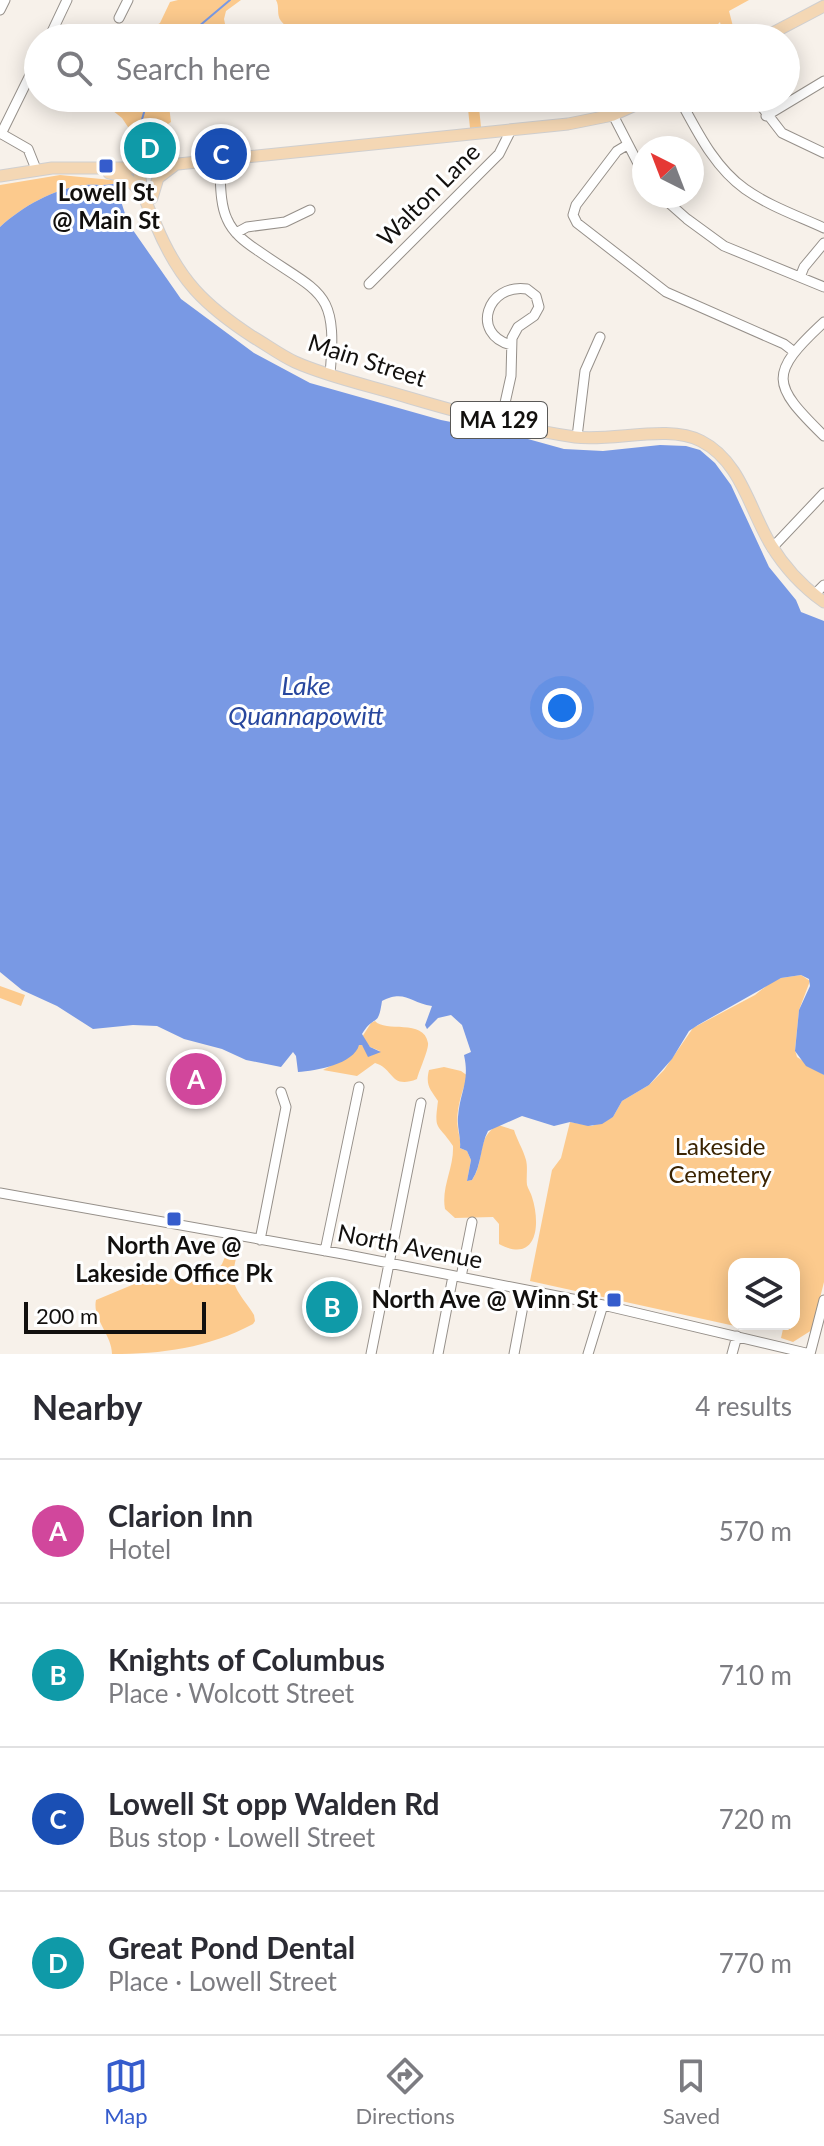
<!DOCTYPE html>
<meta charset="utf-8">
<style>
:root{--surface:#fff;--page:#f7f7f7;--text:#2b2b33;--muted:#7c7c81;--line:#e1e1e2;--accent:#355ccc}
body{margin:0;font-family:Lato,sans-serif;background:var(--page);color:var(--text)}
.controls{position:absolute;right:24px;bottom:24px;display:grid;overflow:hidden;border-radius:16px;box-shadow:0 4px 20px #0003}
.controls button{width:72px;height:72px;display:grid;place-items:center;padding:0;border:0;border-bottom:2px solid var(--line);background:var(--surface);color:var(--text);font:40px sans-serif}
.compass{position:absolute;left:632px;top:136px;width:72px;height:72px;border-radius:50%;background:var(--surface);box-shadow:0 4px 20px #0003;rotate:318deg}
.scale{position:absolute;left:24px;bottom:20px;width:182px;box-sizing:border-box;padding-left:8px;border:4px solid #12100e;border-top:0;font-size:22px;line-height:28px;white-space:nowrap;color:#12100e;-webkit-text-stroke:6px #fff;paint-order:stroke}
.you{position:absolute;left:562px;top:708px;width:28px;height:28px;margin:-20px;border:6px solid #fff;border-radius:50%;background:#1a73e8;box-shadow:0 0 0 12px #1a73e833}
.badge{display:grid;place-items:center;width:52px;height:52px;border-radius:50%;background:var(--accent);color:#fff;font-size:26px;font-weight:700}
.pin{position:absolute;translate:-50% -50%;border:4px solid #fff;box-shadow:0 2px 8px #0006}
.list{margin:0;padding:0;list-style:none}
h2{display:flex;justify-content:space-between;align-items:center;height:104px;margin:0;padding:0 32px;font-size:34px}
h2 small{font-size:26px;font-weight:400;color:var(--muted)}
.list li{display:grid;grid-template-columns:52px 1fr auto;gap:24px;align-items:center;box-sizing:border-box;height:144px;padding:0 32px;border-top:2px solid var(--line)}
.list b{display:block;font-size:30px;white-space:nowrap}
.list p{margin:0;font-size:26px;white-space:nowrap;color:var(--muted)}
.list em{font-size:26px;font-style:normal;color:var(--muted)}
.icon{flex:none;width:44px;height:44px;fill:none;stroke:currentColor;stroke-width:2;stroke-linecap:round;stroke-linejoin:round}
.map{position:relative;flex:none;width:824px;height:1354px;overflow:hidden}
.search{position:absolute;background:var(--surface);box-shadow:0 4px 20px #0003;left:24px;right:24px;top:24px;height:88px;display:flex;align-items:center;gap:20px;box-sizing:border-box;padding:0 28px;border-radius:44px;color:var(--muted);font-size:30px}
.sheet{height:680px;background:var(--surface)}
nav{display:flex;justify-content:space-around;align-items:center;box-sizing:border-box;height:112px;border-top:2px solid var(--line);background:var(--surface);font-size:22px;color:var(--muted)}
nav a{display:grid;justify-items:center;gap:4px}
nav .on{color:var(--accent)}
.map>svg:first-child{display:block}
.green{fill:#fcca8d}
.water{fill:#7999e4}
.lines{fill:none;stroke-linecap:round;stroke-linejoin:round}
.stream{stroke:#7999e4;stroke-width:2}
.minor-casing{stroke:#96908a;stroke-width:11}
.major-casing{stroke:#d0cfcf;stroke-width:13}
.minor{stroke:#fff;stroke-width:9}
.major{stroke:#f4d7b4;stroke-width:11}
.poi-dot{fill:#355ccc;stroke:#fff;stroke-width:3}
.labels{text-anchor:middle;stroke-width:6;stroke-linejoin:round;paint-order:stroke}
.shield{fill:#fff;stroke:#595856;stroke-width:2}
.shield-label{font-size:22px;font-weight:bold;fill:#12100e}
.poi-label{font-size:24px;font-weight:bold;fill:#12100e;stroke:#fff}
.street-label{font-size:24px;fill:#12100e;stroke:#fff}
.park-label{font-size:24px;fill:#3b2402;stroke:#fff}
.water-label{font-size:26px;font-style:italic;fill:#28479e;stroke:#fff}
</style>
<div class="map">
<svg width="824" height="1354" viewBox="0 0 824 1354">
<rect width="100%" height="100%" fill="#f7f1ea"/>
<path class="green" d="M178,0H241L226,11L224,19L228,38H144L145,32L160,23L170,2Z
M276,0H749L729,11L736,38H724L720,22L714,28L694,31L683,38H304C298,30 287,29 281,21C276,14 280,7 276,0Z
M114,98H201L189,108L176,104L169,106L171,122C159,131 153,124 142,125C137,126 134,129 130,130L122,118L108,107Z
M433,98H478L481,127L470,128L467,99L434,103Z
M60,175L122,181C110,187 97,184 85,185C53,189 23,206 0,227V185Z
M801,975L810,981L799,1010L795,1050L797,1057L824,1075V1282L812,1330L793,1342L781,1338L783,1329L777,1326V1324H794V1264H734V1324H745L744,1328L530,1281L552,1170L561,1158L570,1122L592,1126L613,1117L622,1101L649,1085L664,1070L693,1028L755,995L770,983L781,978Z
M0,986L25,995L21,1006L0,998Z
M375,1021C385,1033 424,1018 428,1043C429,1049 419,1071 417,1079C390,1090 394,1068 375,1063L357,1076L323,1070L342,1060L359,1045H362L370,1056L380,1051L370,1047L362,1037L371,1023Z
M444,1067L461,1071L468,1076C462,1091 455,1112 458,1129C459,1136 461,1140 460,1148L467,1151L471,1160L467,1181L472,1180C486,1160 475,1138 498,1125L514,1130C517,1140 523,1149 526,1160C528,1168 526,1177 527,1185C528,1189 531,1193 532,1197C541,1225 537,1264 499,1244V1224L493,1217L455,1218L445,1209C441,1187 454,1168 453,1146C437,1122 434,1132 438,1101C431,1090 425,1086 429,1070Z
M234,1243L237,1244C239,1256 231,1268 234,1282C237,1294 248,1304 254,1315L255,1321L253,1324C208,1348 162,1354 112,1354C112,1335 92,1319 96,1300L144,1280L212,1277L222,1264L230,1245Z"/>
<path class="water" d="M122,181L119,195L128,223L181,299L254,353L310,383L441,420L506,433L564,449L603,451L660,445L686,446L700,450L715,463L731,485L769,567L796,600L801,612L824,621V1075L806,1066L795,1051L799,1010L810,986L809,979L801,975L781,978L698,1025L689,1031L672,1059L649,1085L622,1101L613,1117L602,1124L588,1126L570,1122L554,1126L522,1116L488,1131C480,1146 482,1165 472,1180L467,1181L471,1160L467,1151L460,1148C461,1137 457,1128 458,1117C460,1091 470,1082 464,1055L471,1052L462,1025L451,1015L438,1018L427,1029L425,1025L432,1006C410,1003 405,989 382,1001C378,1029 375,1013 362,1034L370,1047L381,1052L368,1057L362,1045H359C354,1064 316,1071 298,1072L296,1056L293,1052L281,1067L246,1060L222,1049L184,1039L157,1026L133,1025L93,1029L57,1006L22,990L0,972V227C23,206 53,189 85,185C97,184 110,187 122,181Z"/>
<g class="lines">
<path class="stream" d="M185,38L230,0
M131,159L148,98"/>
<defs>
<path id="minor" d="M0,10L5,0
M119,18L128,0
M49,38L67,0
M679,98C697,131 714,167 745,189C769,206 798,216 824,228
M755,98L782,133L824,153
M613,115L644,175
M766,116L824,81
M0,133L28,149L36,169
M1,134L38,59
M627,145L617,151L576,205L573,215L577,223L666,292L784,344L793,351
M219,158C221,177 219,202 227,219C233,233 245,242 257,250C321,295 338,288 330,374
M661,196L687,219L724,246L824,287
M236,233L247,227L285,222L310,210
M800,277L804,267L824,243
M369,284L499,154L511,130
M824,322C768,374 771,384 824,436
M501,421L511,376L512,338L518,327L534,316L539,307L536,296L527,289C487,283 470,334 511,345
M577,437L585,371L600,337
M772,548L824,493
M814,595L824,585
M0,1193L343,1254L603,1305L810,1354
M260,1240L286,1107L281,1092
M325,1251L359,1087
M461,1277L472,1222
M371,1354L421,1103
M438,1354L453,1276
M514,1354L526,1290
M588,1354L603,1305
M732,1354L737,1336
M810,1354L824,1300"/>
<path id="major" d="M763,38L824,6
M139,168C140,189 147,206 156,225C179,280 204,305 253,337C267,345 280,355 295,362C331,378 372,386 410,398C461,413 523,430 575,437C613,442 668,424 701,441C741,461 750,511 771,545C785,568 803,587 824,602
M109,173L126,177L141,192
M0,176L52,168H139L568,124L613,115L651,98
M152,198L158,178L175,165"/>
</defs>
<use href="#minor" class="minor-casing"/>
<use href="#major" class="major-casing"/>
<use href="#minor" class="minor"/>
<use href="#major" class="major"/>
</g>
<g class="poi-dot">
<rect x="98" y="158" width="16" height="16" rx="4"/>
<rect x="166" y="1211" width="16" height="16" rx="4"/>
<rect x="606" y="1292" width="16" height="16" rx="4"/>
</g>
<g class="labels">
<rect class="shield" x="451" y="402" width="96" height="36" rx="6"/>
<g class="shield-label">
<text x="499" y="428">MA 129</text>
</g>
<g class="poi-label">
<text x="106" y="201">Lowell St<tspan x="106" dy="28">@ Main St</tspan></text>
<text x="174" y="1254">North Ave @<tspan x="174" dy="28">Lakeside Office Pk</tspan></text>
<text x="598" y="1308" text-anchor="end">North Ave @ Winn St</text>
</g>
<g class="street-label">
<text transform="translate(429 195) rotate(-45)" y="8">Walton Lane</text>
<text transform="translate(367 361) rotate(18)" y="8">Main Street</text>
<text transform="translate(410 1247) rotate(11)" y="8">North Avenue</text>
</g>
<g class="park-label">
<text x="720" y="1155">Lakeside<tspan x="720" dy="28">Cemetery</tspan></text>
</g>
<g class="water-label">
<text x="306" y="695">Lake<tspan x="306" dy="30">Quannapowitt</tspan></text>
</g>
</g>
</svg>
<div class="controls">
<button><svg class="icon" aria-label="layers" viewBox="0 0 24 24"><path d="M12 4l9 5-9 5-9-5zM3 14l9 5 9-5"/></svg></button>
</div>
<svg class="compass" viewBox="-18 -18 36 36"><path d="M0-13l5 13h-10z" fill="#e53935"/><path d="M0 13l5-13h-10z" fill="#7c7c81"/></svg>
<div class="scale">200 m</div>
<div class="you"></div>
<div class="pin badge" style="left:196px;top:1079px;background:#d1479c">A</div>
<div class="pin badge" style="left:332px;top:1307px;background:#0f9aa8">B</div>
<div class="pin badge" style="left:221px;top:154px;background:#1a4fb4">C</div>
<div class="pin badge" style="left:150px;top:148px;background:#0f9aa8">D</div>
<div class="search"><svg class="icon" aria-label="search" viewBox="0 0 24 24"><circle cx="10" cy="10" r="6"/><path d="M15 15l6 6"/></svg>Search here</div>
</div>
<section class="sheet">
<h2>Nearby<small>4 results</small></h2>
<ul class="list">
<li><span class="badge" style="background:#d1479c">A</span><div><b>Clarion Inn</b><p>Hotel</p></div><em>570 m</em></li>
<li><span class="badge" style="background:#0f9aa8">B</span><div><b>Knights of Columbus</b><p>Place · Wolcott Street</p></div><em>710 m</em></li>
<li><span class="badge" style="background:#1a4fb4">C</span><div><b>Lowell St opp Walden Rd</b><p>Bus stop · Lowell Street</p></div><em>720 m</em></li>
<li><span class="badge" style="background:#0f9aa8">D</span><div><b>Great Pond Dental</b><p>Place · Lowell Street</p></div><em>770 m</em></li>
</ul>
</section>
<nav>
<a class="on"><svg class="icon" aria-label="map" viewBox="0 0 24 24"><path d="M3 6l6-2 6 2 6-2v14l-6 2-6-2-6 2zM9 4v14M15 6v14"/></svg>Map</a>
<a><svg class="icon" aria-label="directions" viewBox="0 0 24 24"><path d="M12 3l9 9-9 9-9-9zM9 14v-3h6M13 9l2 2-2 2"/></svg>Directions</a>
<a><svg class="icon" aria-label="saved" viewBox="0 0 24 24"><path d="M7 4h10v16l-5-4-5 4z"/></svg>Saved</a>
</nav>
